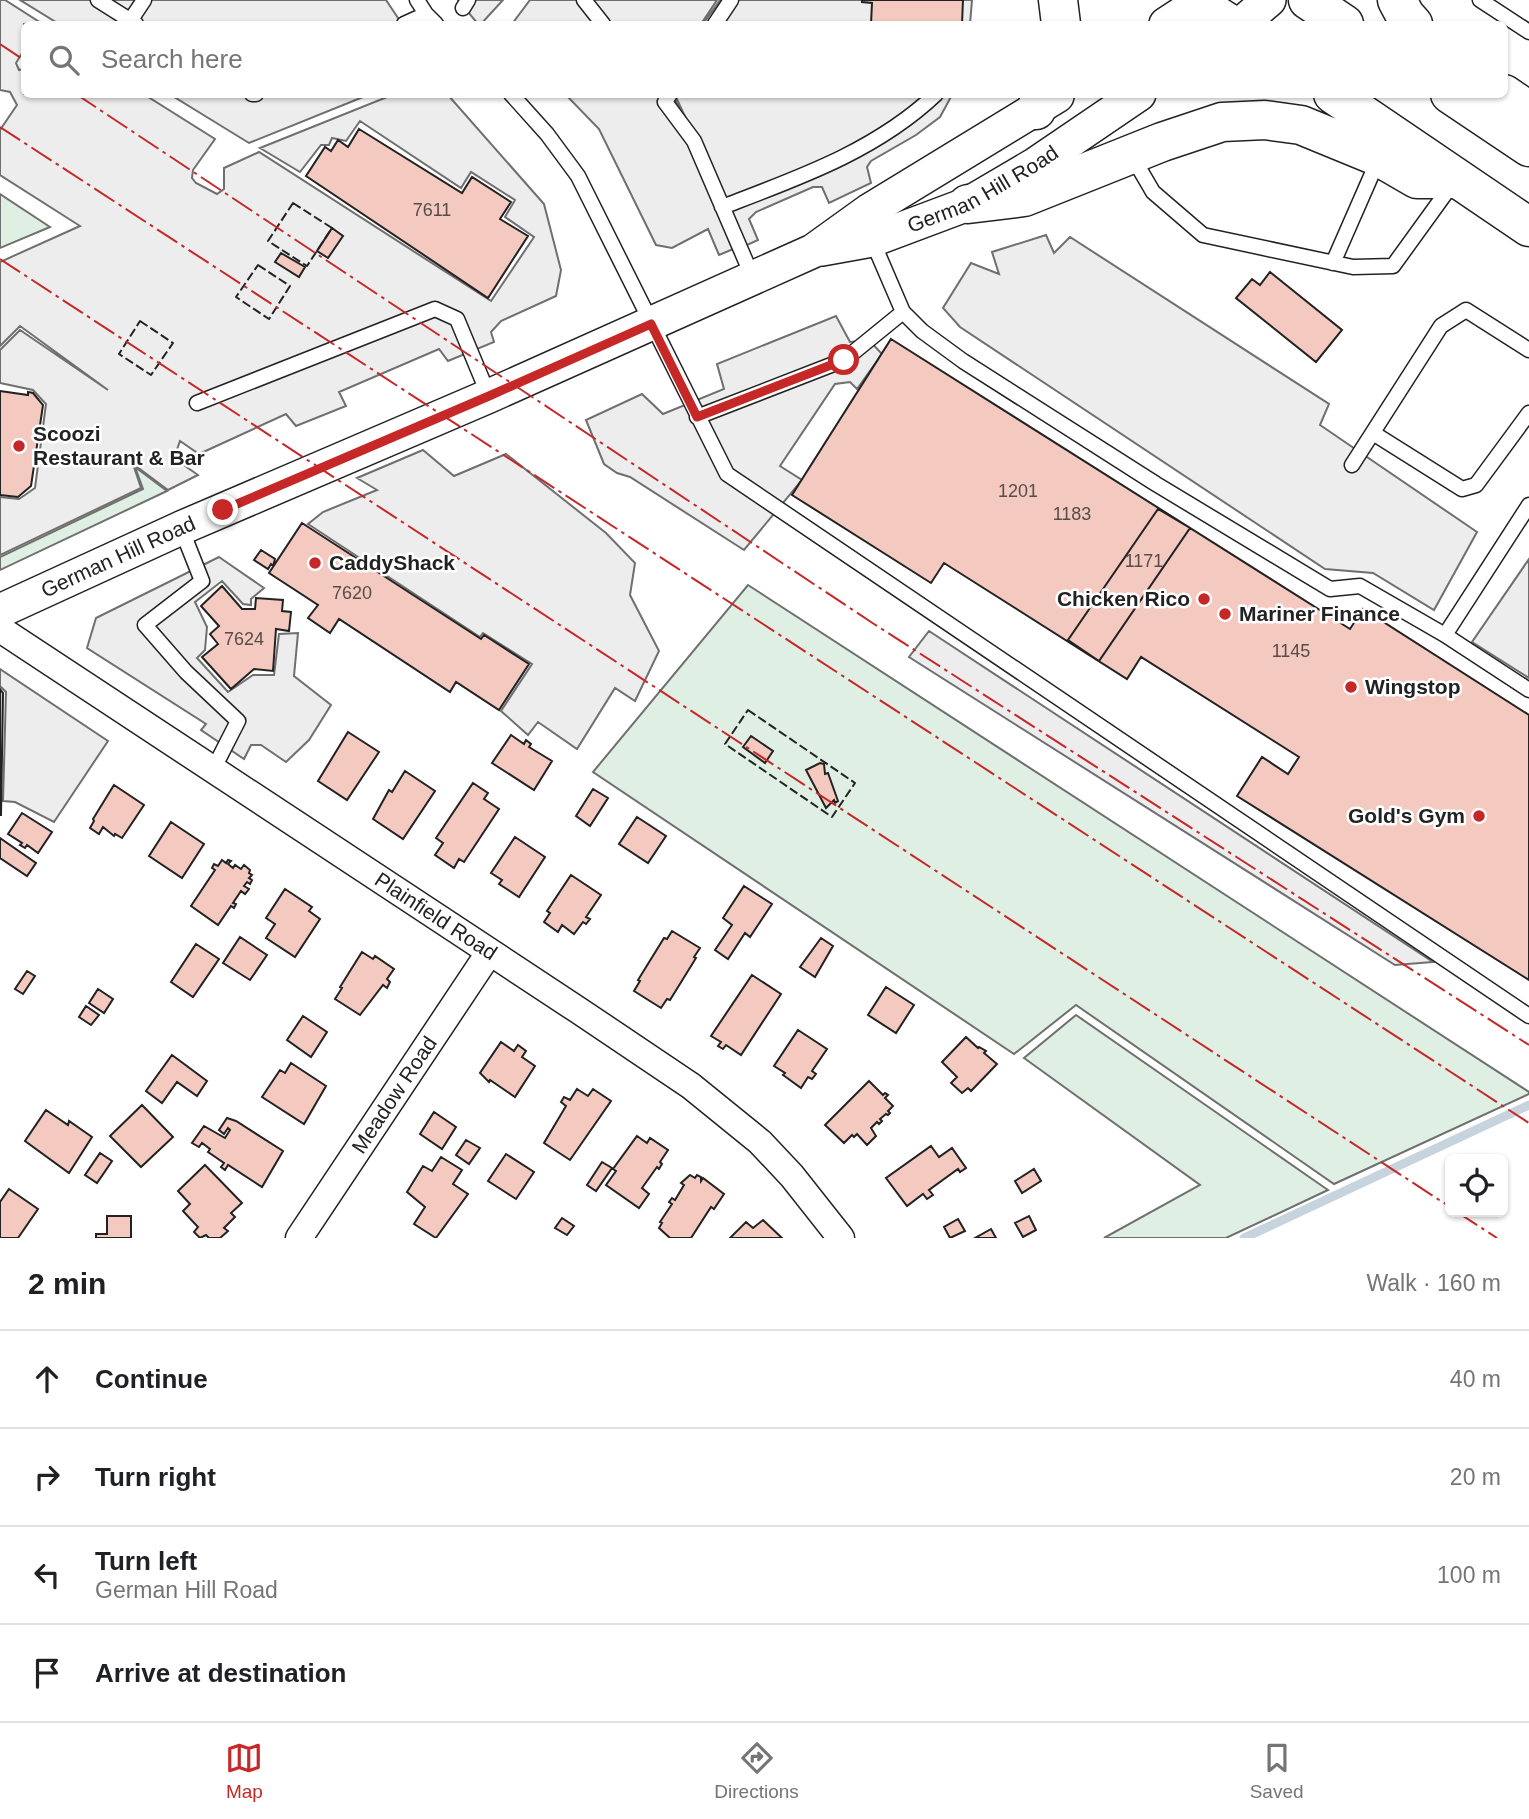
<!DOCTYPE html>
<meta charset="utf-8">
<style>
:root{--surface:#fff;--page:#f6f6f6;--text:#202124;--muted:#757577;--line:#e0e0e0;--accent:#c62828}
body{margin:0;font-family:Arial,sans-serif;background:var(--page);color:var(--text)}
.controls{position:absolute;right:21px;bottom:21px;display:grid;overflow:hidden;border-radius:10px;box-shadow:0 2px 5px #0004}
.controls button{width:63px;height:63px;display:grid;place-items:center;padding:0;border:0;border-bottom:2px solid var(--line);background:var(--surface);color:var(--text);font:35px sans-serif}
.stop{position:absolute;width:21px;height:21px;margin:-16px;border:5px solid #c62828;border-radius:50%;background:#fff}
.stop.end{background:#c62828;border-color:#fff;box-shadow:0 2px 7px #0008}
.list{margin:0;padding:0;list-style:none}
h2{display:flex;justify-content:space-between;align-items:center;height:91px;margin:0;padding:0 28px;font-size:30px}
h2 small{font-size:23px;font-weight:400;color:var(--muted)}
.list li{display:grid;grid-template-columns:46px 1fr auto;gap:21px;align-items:center;box-sizing:border-box;height:98px;padding:0 28px;border-top:2px solid var(--line)}
.list b{display:block;font-size:26px;white-space:nowrap}
.list p{margin:0;font-size:23px;white-space:nowrap;color:var(--muted)}
.list em{font-size:23px;font-style:normal;color:var(--muted)}
.icon{flex:none;width:38px;height:38px;fill:none;stroke:currentColor;stroke-width:2;stroke-linecap:round;stroke-linejoin:round}
.map{position:relative;flex:none;width:1529px;height:1238px;overflow:hidden}
.search{position:absolute;background:var(--surface);box-shadow:0 2px 5px #0004;left:21px;right:21px;top:21px;height:77px;display:flex;align-items:center;gap:18px;box-sizing:border-box;padding:0 24px;border-radius:10px;color:var(--muted);font-size:26px}
.sheet{height:483px;background:var(--surface)}
nav{display:flex;justify-content:space-around;align-items:center;box-sizing:border-box;height:98px;border-top:2px solid var(--line);background:var(--surface);font-size:19px;color:var(--muted)}
nav a{display:grid;justify-items:center;gap:4px}
nav .on{color:var(--accent)}
.map>svg:first-child{display:block}
.green{fill:#e0efe3;stroke:#6f6f6f;stroke-width:2}
.parking{fill:#ededed;stroke:#6f6f6f;stroke-width:2}
.lines{fill:none;stroke-linecap:round;stroke-linejoin:round}
.stream{stroke:#c7d3dd;stroke-width:9}
.building{fill:#f3c9c0;stroke:#222;stroke-width:2}
.service-casing{stroke:#222;stroke-width:17}
.minor-casing{stroke:#222;stroke-width:29}
.tertiary-casing{stroke:#222;stroke-width:36}
.primary-casing{stroke:#222;stroke-width:41}
.service{stroke:#fff;stroke-width:14}
.minor{stroke:#fff;stroke-width:26}
.tertiary{stroke:#fff;stroke-width:33}
.primary{stroke:#fff;stroke-width:38}
.fence{stroke:#222;stroke-width:2;stroke-dasharray:9 3.5;stroke-linecap:butt}
.power{stroke:#c62828;stroke-width:2;stroke-dasharray:24 5 3.5 5;stroke-linecap:butt}
.route{stroke:#c62828;stroke-width:9}
.poi-dot{fill:#c62828;stroke:#fff;stroke-width:2.5}
.labels{text-anchor:middle;stroke-width:5;stroke-linejoin:round;paint-order:stroke}
.number-label{font-size:18px;fill:#564c4a}
.street-label{font-size:21px;fill:#222;stroke:#fff}
.poi-label{font-size:21px;font-weight:bold;fill:#222;stroke:#fff;text-anchor:start}
</style>
<div class="map">
<svg width="1529" height="1238" viewBox="0 0 1529 1238">
<rect width="100%" height="100%" fill="#fff"/>
<path class="green" d="M0,194L50,227L0,248Z
M135,467L167,491L0,570V557L143,489Z
M748,585L1529,1092V1094L1334,1184L1076,1005L1014,1054L593,772Z
M1076,1015L1328,1190L1226,1238H1104L1200,1185L1024,1058Z"/>
<path class="parking" d="M0,0H5L41,23L24,24V50L16,63L19,70L24,69V94L145,95L215,139L193,170L192,178L196,183L217,194L224,189V168L259,152L491,301L534,237L505,217L515,200L471,172L461,188L360,121L346,141L332,138L329,145H321L300,172L260,148L392,95H448L544,204L561,270L556,296L501,321L491,332L494,342L448,361L439,349L339,392L346,406L296,426L286,414L199,454L180,441L174,458L198,475L168,490L133,464L141,488L0,555V497L19,499L35,488L46,404L33,390L0,383V350L20,330L108,390L20,326L0,346V262L80,226L0,175V130L17,105L10,92L0,90Z
M20,0H386L402,24H59Z
M458,0H503L481,24H478Z
M530,0H717L701,24H512Z
M720,0H972L970,24H703Z
M171,95H368L249,143Z
M566,95H673L743,245L719,255L708,229L672,248L656,245L599,129Z
M675,95H952L940,117L916,135L871,161L867,167L871,183L829,203L822,187H813L756,212L749,219L758,240L745,246Z
M1046,235L1054,253L1070,237L1329,404L1320,425L1477,532L1434,610L1373,573L1325,569L960,327L943,308L971,263L999,274L992,252Z
M836,316L850,342L869,340L882,354L857,389L850,382L835,384L780,466L802,480L744,550L630,477L617,473L604,464L586,420L642,394L663,414L724,389L717,364Z
M423,450L454,476L506,454L606,533L635,563L630,595L659,651L635,701L615,688L577,749L538,722L528,735L501,711L532,664L483,633L480,637L308,524L323,512L377,490L357,478Z
M219,557L264,588L251,599V605L243,604L222,581L195,602L207,627L205,650L197,658L228,692L253,675H274L279,634L298,633L294,676L331,705L309,740L286,762L261,745H251L244,759L201,730L206,724L87,648L96,618Z
M1529,559V678L1472,642Z
M929,631L1433,962L1395,965L909,657Z
M0,669L108,741L54,822L15,802L3,801L6,692L0,686Z"/>
<g class="lines">
<path class="stream" d="M1244,1238L1529,1105"/>
</g>
<path class="building" d="M862,0H963L962,24H871L872,3L862,2Z
M359,129L462,193L472,177L511,202L500,219L528,236L488,298L306,176L325,147L331,151L338,140L348,147Z
M332,228L343,236L328,258L317,251Z
M281,253L305,267L299,277L275,262Z
M1270,272L1342,330L1316,362L1236,298L1252,279L1260,285Z
M891,339L1350,629L1363,609L1529,715V980L1237,796L1262,757L1288,774L1299,757L1141,657L1127,679L944,563L931,583L792,495Z
M0,391L28,395V392L33,393L43,405L31,486L18,497L0,495Z
M1158,509L1190,528L1099,661L1068,640Z
M302,523L481,639L484,635L529,664L499,710L456,682L450,692L339,619L330,633L308,618L318,605L269,573Z
M261,550L275,559L273,566L271,564L268,569L254,560Z
M222,586L242,609H255L256,598L283,600L282,611L291,612L289,631L276,629L273,671L254,669L231,689L202,657L218,644L210,634L219,626L201,606Z
M0,689L3,693L1,815H0Z
M348,732L379,752L347,800L318,781Z
M511,735L524,744L526,740L531,744L529,747L552,761L534,790L492,763Z
M751,736L773,751L765,763L743,747Z
M820,763L824,764L825,774L828,773L838,801L835,803L834,800L826,808L806,770Z
M405,771L435,791L403,839L373,819L389,790L392,792Z
M473,783L488,793L484,799L499,809L464,862L459,859L454,868L435,855L443,843L436,838Z
M114,785L144,805L122,838L115,834L114,836L103,827L99,834L90,828L94,821L93,819Z
M593,789L608,798L590,826L576,816Z
M22,813L52,832L38,853L27,845L25,848L20,845L22,843L8,834Z
M637,817L666,836L648,863L619,844Z
M171,822L204,844L182,878L149,856Z
M515,837L545,857L519,897L499,884L502,880L491,873Z
M0,838L36,863L27,876L0,858Z
M222,860L226,863L228,860L231,861L228,864L233,868L235,865L241,869L244,865L250,870L249,873L252,875L249,878L252,880L250,884L247,882L244,886L249,889L245,894L241,891L233,903L236,904L234,908L231,906L218,925L191,906L215,870L212,868L214,864L218,866Z
M571,875L601,895L586,917L590,919L586,924L583,922L574,934L562,925L558,932L544,922L550,913L547,911Z
M744,886L772,904L750,937L745,933L728,959L715,950L732,925L723,918Z
M285,889L312,907L309,911L320,919L295,957L266,938L275,924L266,918Z
M672,931L700,948L694,957L696,958L670,1000L667,999L661,1008L634,991L640,981L638,980L664,938L667,939Z
M240,937L267,955L250,980L223,963Z
M821,938L833,946L815,977L800,967Z
M196,944L219,959L193,997L171,982Z
M362,952L373,959L375,956L394,969L387,979L390,982L387,988L383,985L360,1015L335,999L342,988L340,987Z
M27,971L35,976L23,994L15,989Z
M752,975L781,994L741,1055L726,1045L723,1049L718,1046L721,1042L711,1036Z
M886,987L914,1005L896,1033L868,1015Z
M98,989L113,999L104,1013L89,1003Z
M86,1006L99,1015L91,1025L79,1017Z
M303,1016L327,1032L311,1057L287,1040Z
M798,1030L827,1049L812,1071L816,1074L812,1079L808,1077L801,1088L783,1075L785,1073L774,1066Z
M966,1037L978,1048L979,1047L986,1051L984,1053L997,1064L971,1091L968,1088L962,1093L951,1083L957,1077L942,1062Z
M501,1042L514,1051L518,1045L526,1051L522,1057L535,1066L515,1097L490,1080L489,1082L480,1073Z
M172,1055L207,1081L197,1096L177,1082L162,1103L146,1091Z
M291,1063L326,1086L304,1124L262,1097L280,1070L285,1073Z
M869,1081L883,1095L885,1093L888,1095L885,1098L893,1106L888,1111L890,1113L888,1115L886,1114L880,1119L882,1121L879,1124L877,1122L871,1128L876,1136L867,1145L857,1134L854,1137L852,1135L844,1143L825,1125Z
M577,1089L588,1096L593,1089L611,1101L570,1160L544,1143L566,1106L561,1102L564,1097L570,1100Z
M142,1105L173,1137L141,1167L110,1136Z
M46,1110L68,1125L69,1121L92,1137L69,1173L25,1141Z
M434,1112L456,1127L442,1149L420,1134Z
M227,1118L236,1121L283,1151L262,1187L228,1165L225,1170L221,1167L224,1163L208,1152L210,1149L202,1143L199,1147L192,1143L204,1126L225,1138L230,1130L228,1128L224,1134L219,1130Z
M637,1136L647,1143L650,1138L668,1150L660,1162L662,1164L659,1169L657,1167L642,1188L649,1194L639,1208L606,1185L616,1171L613,1169Z
M466,1140L480,1148L469,1164L456,1155Z
M931,1146L939,1157L952,1148L966,1168L960,1172L958,1169L929,1190L933,1195L927,1199L923,1194L907,1206L886,1178Z
M100,1153L112,1161L97,1183L85,1175Z
M506,1154L534,1172L516,1199L488,1181Z
M441,1157L462,1170L453,1184L468,1194L436,1238L414,1224L425,1207L407,1192L423,1166L432,1171Z
M602,1162L612,1168L596,1191L587,1185Z
M205,1165L242,1203L231,1213L235,1217L224,1228L228,1231L220,1238H209L206,1235L200,1238L194,1232L198,1227L183,1211L190,1204L178,1191Z
M1034,1169L1041,1181L1022,1193L1015,1181Z
M690,1175L695,1178L697,1175L701,1177V1181L703,1178L724,1194L714,1209L711,1207L691,1238H670L659,1228L662,1223L660,1222L672,1204L669,1202L672,1198L675,1200L684,1185L681,1183Z
M9,1189L38,1209L18,1238H0V1202Z
M107,1216H131V1238H96V1234H107Z
M1029,1216L1036,1230L1023,1237L1015,1223Z
M562,1218L574,1226L567,1235L555,1228Z
M958,1219L965,1231L950,1238L944,1227Z
M763,1220L782,1238H730L746,1222L753,1228Z
M991,1229L996,1238H975Z"/>
<g class="lines">
<defs>
<path id="service" d="M98,0L136,24
M417,0L426,14L436,24
M584,0L603,24
M1480,0L1529,32
M463,8L468,0
M130,21L144,0
M404,24L426,14
M715,24L731,0
M252,94H256
M511,94L547,134L578,176L727,474L1529,1016
M670,94L665,102L694,141L753,278
M1132,156L1153,192L1203,235L1353,267L1393,266L1453,183
M722,207C798,178 876,151 936,94
M872,240L903,312L922,331L963,361L1156,484L1330,589L1360,586L1445,635L1529,690
M1333,263L1379,158
M197,403L435,309L457,319L489,396
M697,417L844,360L903,312
M1373,433L1462,489L1476,485L1529,413
M1352,465L1441,326L1466,310L1529,350
M181,528L202,581L145,625L186,672L238,721L213,770
M1445,635L1529,505"/>
<g id="minor">
<path id="s1" d="M0,629L578,1010L691,1086L760,1142L792,1176L841,1238"/>
<path id="s2" d="M299,1238L489,953"/>
</g>
<g id="tertiary">
<path d="M1166,24L1203,0"/>
<path d="M1241,24L1269,0"/>
<path id="s3" d="M822,249L872,240L968,204L1036,164L1139,94"/>
<path id="s4" d="M0,611L181,528L489,396L813,251L870,210L1057,96"/>
</g>
<path id="primary" d="M1058,0L1061,24
M1192,0L1230,24
M1308,0L1344,24
M1397,0L1405,15L1413,24
M1333,94L1529,227
M1450,94L1529,147
M1504,94L1529,111
M1036,110L1042,94
M968,204L1024,197L1162,142L1222,122L1265,120L1301,125L1379,157L1417,179H1456"/>
</defs>
<use href="#service" class="service-casing"/>
<use href="#minor" class="minor-casing"/>
<use href="#tertiary" class="tertiary-casing"/>
<use href="#primary" class="primary-casing"/>
<use href="#service" class="service"/>
<use href="#minor" class="minor"/>
<use href="#tertiary" class="tertiary"/>
<use href="#primary" class="primary"/>
<path class="fence" d="M293,203L332,228L307,266L268,241Z
M258,265L290,286L269,319L236,297Z
M140,321L173,343L151,375L119,354Z
M748,710L855,783L832,817L725,744Z"/>
<path class="power" d="M0,44L24,60
M76,94L874,624L1529,1045
M0,127L1529,1123
M0,259L1450,1207
M1457,1212L1497,1238"/>
</g>
<g class="lines">
<path class="route" d="M223,510L489,396L651,324L697,417L844,360"/>
</g>
<g class="poi-dot">
<circle cx="19" cy="446" r="7"/>
<circle cx="315" cy="563" r="7"/>
<circle cx="1204" cy="599" r="7"/>
<circle cx="1225" cy="614" r="7"/>
<circle cx="1351" cy="687" r="7"/>
<circle cx="1479" cy="816" r="7"/>
</g>
<g class="labels">
<g class="number-label">
<text x="432" y="216">7611</text>
<text x="1018" y="497">1201</text>
<text x="1072" y="520">1183</text>
<text x="1144" y="567">1171</text>
<text x="352" y="599">7620</text>
<text x="244" y="645">7624</text>
<text x="1291" y="657">1145</text>
</g>
<g class="street-label">
<text dy="7" stroke="none"><textPath href="#s3" startOffset="173">German Hill Road</textPath></text>
<text dy="7" stroke="none"><textPath href="#s4" startOffset="130">German Hill Road</textPath></text>
<text dy="7" stroke="none"><textPath href="#s1" startOffset="522">Plainfield Road</textPath></text>
<text dy="7" stroke="none"><textPath href="#s2" startOffset="172">Meadow Road</textPath></text>
</g>
<g class="poi-label">
<text x="33" y="441">Scoozi<tspan x="33" dy="24">Restaurant &amp; Bar</tspan></text>
<text x="329" y="570">CaddyShack</text>
<text x="1190" y="606" text-anchor="end">Chicken Rico</text>
<text x="1239" y="621">Mariner Finance</text>
<text x="1365" y="694">Wingstop</text>
<text x="1465" y="823" text-anchor="end">Gold's Gym</text>
</g>
</g>
</svg>
<div class="controls">
<button><svg class="icon" aria-label="locate" viewBox="0 0 24 24"><circle cx="12" cy="12" r="6"/><path d="M12 2v4M12 18v4M2 12h4M18 12h4"/></svg></button>
</div>
<div class="stop" style="left:844px;top:360px"></div>
<div class="stop end" style="left:223px;top:510px"></div>
<div class="search"><svg class="icon" aria-label="search" viewBox="0 0 24 24"><circle cx="10" cy="10" r="6"/><path d="M15 15l6 6"/></svg>Search here</div>
</div>
<section class="sheet">
<h2>2 min<small>Walk · 160 m</small></h2>
<ul class="list">
<li><svg class="icon" aria-label="ahead" viewBox="0 0 24 24"><path d="M12 20V5M6 11l6-6 6 6"/></svg><div><b>Continue</b></div><em>40 m</em></li>
<li><svg class="icon" aria-label="right" viewBox="0 0 24 24"><path d="M7 20v-9h11M14 6l5 5-5 5"/></svg><div><b>Turn right</b></div><em>20 m</em></li>
<li><svg class="icon" aria-label="left" viewBox="0 0 24 24"><path d="M17 20v-9H6M10 6l-5 5 5 5"/></svg><div><b>Turn left</b><p>German Hill Road</p></div><em>100 m</em></li>
<li><svg class="icon" aria-label="arrive" viewBox="0 0 24 24"><path d="M6 21V4h12l-3 4 3 4H6"/></svg><div><b>Arrive at destination</b></div></li>
</ul>
</section>
<nav>
<a class="on"><svg class="icon" aria-label="map" viewBox="0 0 24 24"><path d="M3 6l6-2 6 2 6-2v14l-6 2-6-2-6 2zM9 4v14M15 6v14"/></svg>Map</a>
<a><svg class="icon" aria-label="directions" viewBox="0 0 24 24"><path d="M12 3l9 9-9 9-9-9zM9 14v-3h6M13 9l2 2-2 2"/></svg>Directions</a>
<a><svg class="icon" aria-label="saved" viewBox="0 0 24 24"><path d="M7 4h10v16l-5-4-5 4z"/></svg>Saved</a>
</nav>
